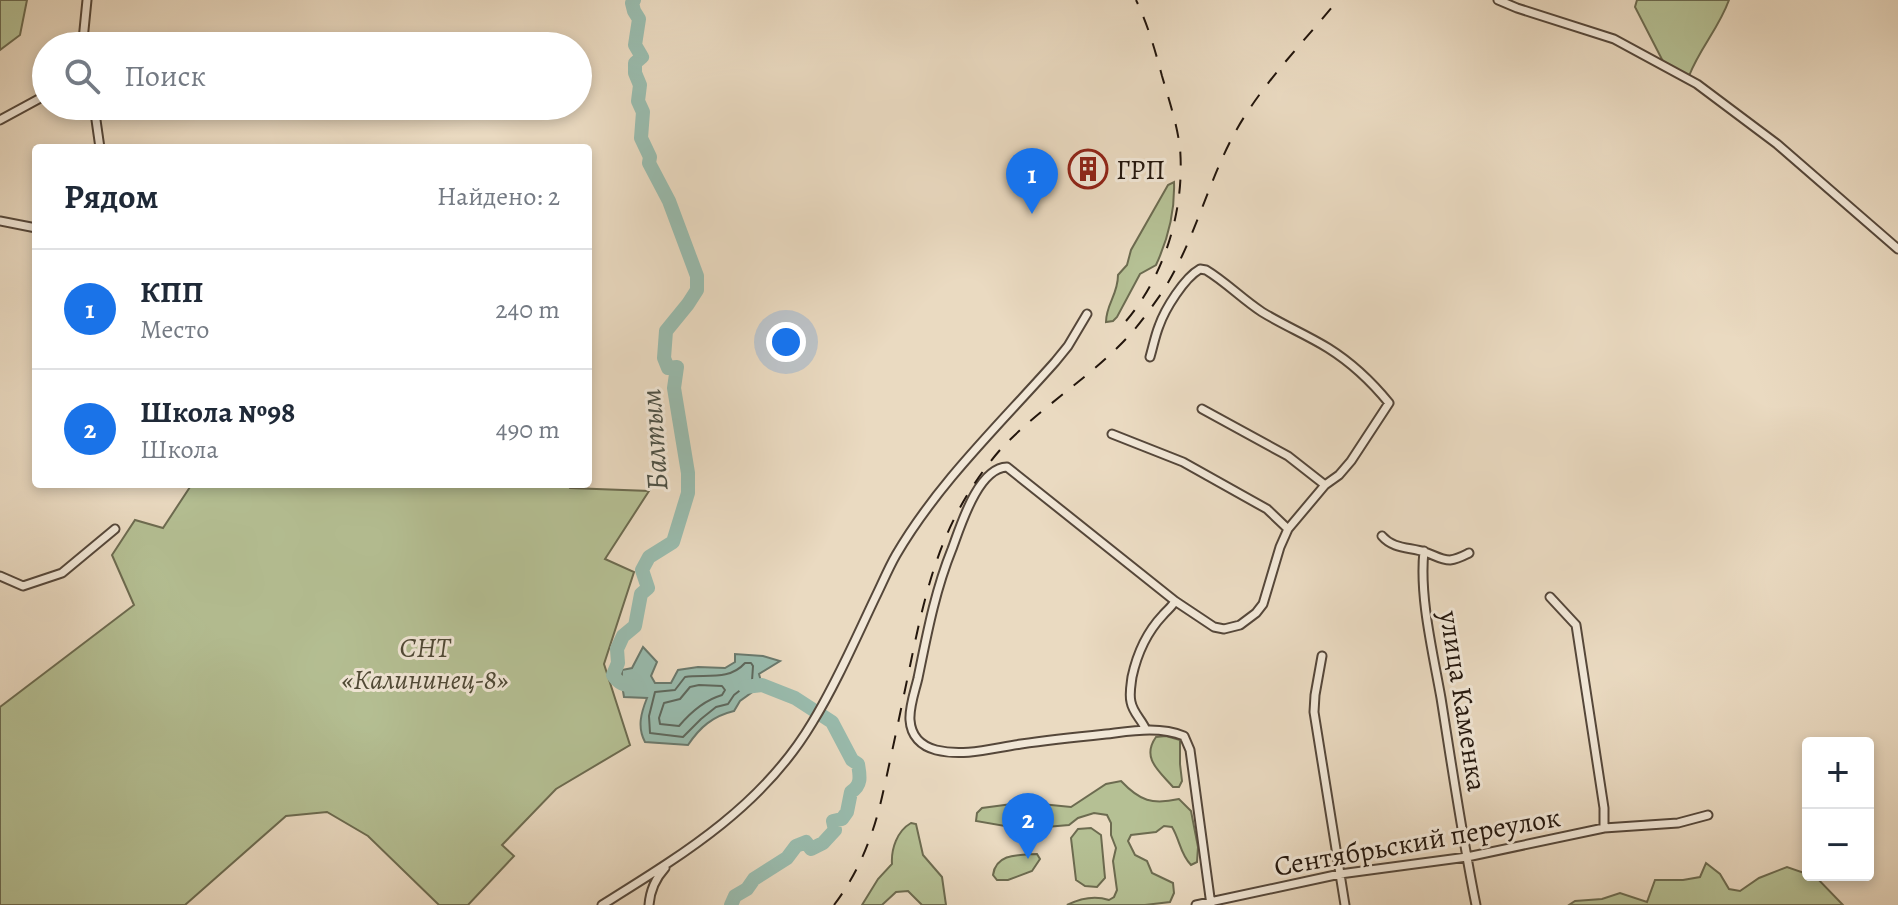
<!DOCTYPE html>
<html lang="ru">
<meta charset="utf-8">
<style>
:root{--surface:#fff;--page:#f6f6f7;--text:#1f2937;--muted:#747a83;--line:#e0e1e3;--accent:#1a73e8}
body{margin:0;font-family:Alegreya,serif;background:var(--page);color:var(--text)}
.controls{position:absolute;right:24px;bottom:24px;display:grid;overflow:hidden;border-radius:8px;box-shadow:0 4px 12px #0003}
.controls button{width:72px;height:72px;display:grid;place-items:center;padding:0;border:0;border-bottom:2px solid var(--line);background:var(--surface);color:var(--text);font:40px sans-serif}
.you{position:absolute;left:786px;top:342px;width:28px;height:28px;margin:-20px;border:6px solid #fff;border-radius:50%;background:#1a73e8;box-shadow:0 0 0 12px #1a73e833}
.badge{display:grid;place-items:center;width:52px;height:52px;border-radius:50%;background:var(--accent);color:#fff;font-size:26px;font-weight:700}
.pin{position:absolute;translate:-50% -66px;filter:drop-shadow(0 2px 4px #0008)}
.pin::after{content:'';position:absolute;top:42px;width:28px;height:24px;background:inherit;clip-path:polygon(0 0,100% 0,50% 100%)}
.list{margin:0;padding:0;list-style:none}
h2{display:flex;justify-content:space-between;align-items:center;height:104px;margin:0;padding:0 32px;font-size:34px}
h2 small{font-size:26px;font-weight:400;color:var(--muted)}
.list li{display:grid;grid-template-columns:52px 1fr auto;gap:24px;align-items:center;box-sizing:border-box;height:120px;padding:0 32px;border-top:2px solid var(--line)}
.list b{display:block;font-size:30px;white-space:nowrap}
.list p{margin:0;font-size:26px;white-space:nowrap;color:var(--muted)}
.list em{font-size:26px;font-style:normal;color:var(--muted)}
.icon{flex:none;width:44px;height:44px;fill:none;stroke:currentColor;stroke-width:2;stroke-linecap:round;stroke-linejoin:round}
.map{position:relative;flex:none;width:1898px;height:905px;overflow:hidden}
.search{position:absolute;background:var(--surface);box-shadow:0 4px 12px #0003;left:32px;top:32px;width:560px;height:88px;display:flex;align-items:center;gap:20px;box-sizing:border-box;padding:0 28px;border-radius:44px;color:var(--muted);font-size:30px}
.panel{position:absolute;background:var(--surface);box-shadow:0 4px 12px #0003;left:32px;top:144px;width:560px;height:344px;border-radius:8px}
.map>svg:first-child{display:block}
.green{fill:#b5c094;stroke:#6c6b50;stroke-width:2}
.water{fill:#99bbad;stroke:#6a796d;stroke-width:2}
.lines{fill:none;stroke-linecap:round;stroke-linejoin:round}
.shore{stroke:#5e685d;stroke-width:2}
.river{stroke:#99bbad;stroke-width:14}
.street-casing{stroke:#55473a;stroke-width:11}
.street{stroke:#f1e7d7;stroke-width:7}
.rail{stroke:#23160d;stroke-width:2;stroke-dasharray:14 14;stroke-linecap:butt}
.labels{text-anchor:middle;stroke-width:6;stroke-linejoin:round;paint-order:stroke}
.poi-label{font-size:28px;fill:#23160d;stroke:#f1e7d7;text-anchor:start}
.park-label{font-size:28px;font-style:italic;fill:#4f4936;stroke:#f1e7d7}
.street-label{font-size:28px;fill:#23160d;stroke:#f1e7d7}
.water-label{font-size:30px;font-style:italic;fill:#4c5045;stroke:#f1e7d7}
</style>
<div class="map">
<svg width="1898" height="905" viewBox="0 0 1898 905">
<rect width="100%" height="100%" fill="#eadac1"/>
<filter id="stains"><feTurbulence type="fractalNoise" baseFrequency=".0025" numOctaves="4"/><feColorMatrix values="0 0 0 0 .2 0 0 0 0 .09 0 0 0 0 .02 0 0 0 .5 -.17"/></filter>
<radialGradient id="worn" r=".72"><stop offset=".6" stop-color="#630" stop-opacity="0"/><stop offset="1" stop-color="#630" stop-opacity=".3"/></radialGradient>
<path class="green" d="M0,0H27L20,35L0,50Z
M1637,0H1729C1719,28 1700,48 1689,76L1669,73L1635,7Z
M1174,182C1175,210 1168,239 1156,265L1140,274L1117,317L1113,321L1106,322C1106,304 1118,295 1118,275L1127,265L1131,250L1168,185Z
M192,484H567L570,488L649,491L605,559L634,572L604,664L630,745L556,789L502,845L514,856L468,905H439L368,836L327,812L286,816L185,905H0V707L134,605L112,555L135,520L163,528Z
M1166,736L1180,740V764L1182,781L1179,787H1173C1159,771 1141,758 1156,737Z
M1121,781C1140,801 1152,805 1179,799L1191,811L1198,847L1197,862L1191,865C1180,854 1180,840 1172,827L1164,826L1156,832L1131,835L1128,841L1135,855L1147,861L1152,873L1173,883L1174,893L1170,902L1145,905H1067C1081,898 1094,895 1109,900L1114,897L1117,890L1113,861L1116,848L1111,835V823L1107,815L1094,813L1078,818L1069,825L1023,829L976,821L977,813L982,808L1012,804H1041L1071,807L1106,784Z
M911,823L916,824L923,855L942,877L946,905H922L908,891L896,892L882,905H862L878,879L892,864C891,849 897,831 911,823Z
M1091,828L1101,835L1105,878L1097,887L1085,886L1076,880L1071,838L1078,829Z
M1037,854L1040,859L1032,871L1008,880H997L993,875C996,853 1019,855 1037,854Z
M1706,863L1720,874L1729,889L1740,891L1759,878L1787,867L1816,877L1843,905H1569L1575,901L1602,899L1620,893L1647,902L1655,880H1683L1700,877Z"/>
<path class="water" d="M643,647L657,662L651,676L655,683H671L678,670L698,667L725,668L735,662V654L763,656L780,661L759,674L762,685L740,701L734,711C713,716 700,727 688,745L645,742C637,727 641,713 647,698L624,697L622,685V670L632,668Z"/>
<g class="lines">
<path class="shore" d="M745,663H751L753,666L752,681L734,695L728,704L716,707L701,719L683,737L650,733L649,716L655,692L675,690L685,677C706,674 729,681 745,663Z
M699,685L722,686L725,690L722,695C705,700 690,713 679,726L660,724L659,718L664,703L680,699L690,687Z"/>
<path class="river" d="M634,0L632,3L634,11L639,19L635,45L642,57L635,63V73L640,85L638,101L643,112L641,138L650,157L649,163L669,201L697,276V290L688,304L666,331L664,358L668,368L677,367L674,388L688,473V493L673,542L649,557L642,570L648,588L641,594L635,626L623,636L617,649L618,663L613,675C619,685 626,685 637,687
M731,905L735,896L747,889L754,879L787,858L796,846L806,842L811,849L823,843L835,830L833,821L842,819L847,812L851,792C862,785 860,776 858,764L852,760L832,722L795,698L762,685L745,687"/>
<defs>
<path id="street" d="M1498,0L1517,8L1614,39L1697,84L1777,144L1898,249
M84,46L83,40L87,0
M94,106L100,148
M0,120L46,95
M0,221L36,228
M1150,357C1153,347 1155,336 1159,326C1165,309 1184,278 1200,269L1206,270C1226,282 1242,299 1262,312C1283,325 1307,335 1328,348C1352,363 1371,381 1389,403L1351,461L1339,475L1325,485L1288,529L1280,547L1263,604L1256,613L1240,625L1224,629L1214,627L1175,601L1007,467C978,468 961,525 952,549C935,591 927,634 918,678C915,691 909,707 910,720C911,736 921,746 936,750C964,757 993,748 1021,744C1049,740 1077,737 1106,734C1132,731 1159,726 1184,736L1190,750L1211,905
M1202,409L1288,456L1325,485
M1112,434L1183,462L1267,509L1288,529
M1382,536C1393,549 1409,547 1425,552C1434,555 1441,560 1450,560C1458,559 1463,556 1469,553
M1424,551C1419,596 1433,653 1441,698C1452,767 1462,836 1476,905
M0,576L23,586L62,573L115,529
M1322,656L1315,695L1314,712L1345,905
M1146,730C1142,720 1133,713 1131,702C1129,694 1131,685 1132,677C1137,654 1146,633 1163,615C1167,610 1172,607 1175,601
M1604,828L1678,823L1708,815
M602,905C682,855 762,807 812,723C836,684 855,640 875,598C882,584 888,569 896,555C938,483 1000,424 1055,362L1068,346L1087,314
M649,905C650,891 655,879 665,868
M1196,905L1340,874L1467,857L1604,828V808L1576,625L1550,597"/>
</defs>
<use href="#street" class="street-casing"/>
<use href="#street" class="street"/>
<path class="rail" d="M1126,321C1165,275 1185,209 1180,148C1177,124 1169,100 1162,76C1155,50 1148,25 1136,0
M834,905C859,872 873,836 882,797C892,753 901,709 910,666C927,583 943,516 1000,450C1037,410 1085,381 1123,342C1137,328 1149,311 1161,294C1193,245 1205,191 1231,140C1257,89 1302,44 1338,0"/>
</g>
<defs>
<symbol id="building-ring" viewBox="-11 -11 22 22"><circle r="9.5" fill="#f1e7d7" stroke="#8f2418" stroke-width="1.5"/><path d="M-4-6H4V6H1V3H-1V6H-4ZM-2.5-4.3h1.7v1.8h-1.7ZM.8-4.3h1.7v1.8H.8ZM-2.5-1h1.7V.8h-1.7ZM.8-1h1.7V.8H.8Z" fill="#8f2418"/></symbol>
</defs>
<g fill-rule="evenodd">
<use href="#building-ring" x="1066" y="147" width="44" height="44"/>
</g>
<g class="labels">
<g class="poi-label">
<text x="1116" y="179">ГРП</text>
</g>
<g class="park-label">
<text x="425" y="657">СНТ<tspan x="425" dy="32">«Калининец-8»</tspan></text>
</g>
<g class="street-label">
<text transform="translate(1464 701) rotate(81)" y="10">улица Каменка</text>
<text transform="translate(1417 841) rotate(-10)" y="10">Сентябрьский переулок</text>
</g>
<g class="water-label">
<text transform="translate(654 440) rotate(-94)" y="10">Балтым</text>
</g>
</g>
<rect width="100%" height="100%" filter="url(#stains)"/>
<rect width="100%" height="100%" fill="url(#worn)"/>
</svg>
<div class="controls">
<button>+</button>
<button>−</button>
</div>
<div class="you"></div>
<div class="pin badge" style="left:1032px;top:214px">1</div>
<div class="pin badge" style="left:1028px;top:859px">2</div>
<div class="search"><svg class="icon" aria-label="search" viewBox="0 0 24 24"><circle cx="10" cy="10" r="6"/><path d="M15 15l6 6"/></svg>Поиск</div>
<section class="panel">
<h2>Рядом<small>Найдено: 2</small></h2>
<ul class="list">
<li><span class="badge">1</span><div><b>КПП</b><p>Место</p></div><em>240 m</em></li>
<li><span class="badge">2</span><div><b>Школа №98</b><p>Школа</p></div><em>490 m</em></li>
</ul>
</section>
</div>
